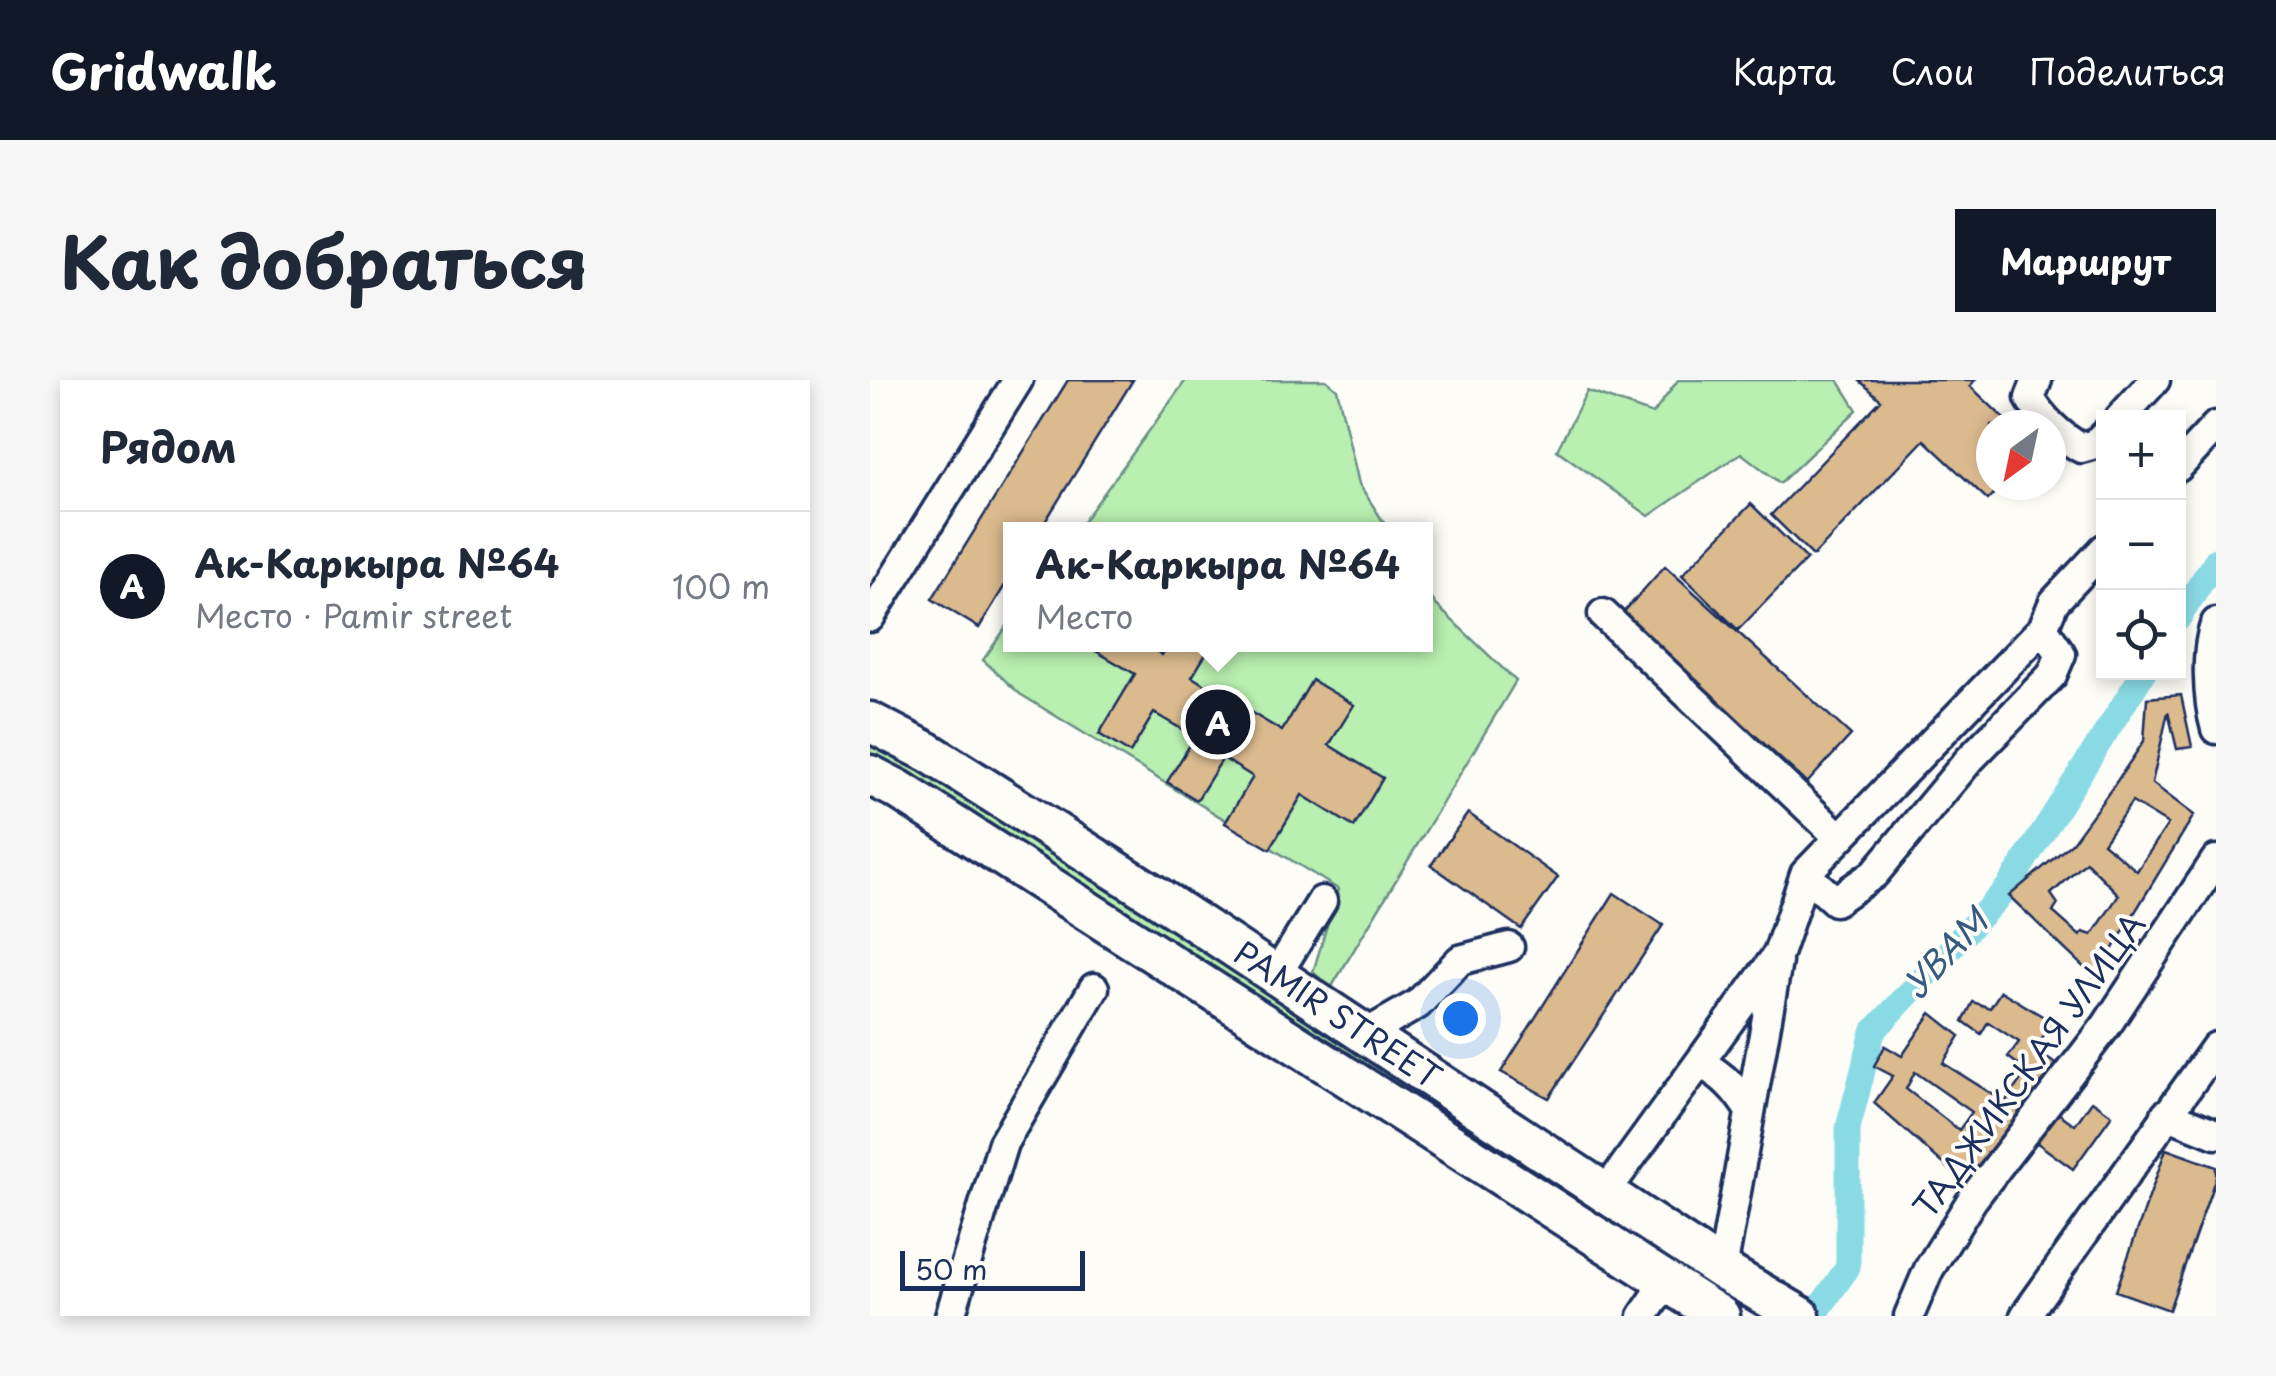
<!DOCTYPE html>
<html lang="ru">
<meta charset="utf-8">
<style>
:root{--surface:#fff;--page:#f6f6f7;--text:#1f2937;--muted:#747a83;--line:#e0e1e3;--accent:#111827}
body{margin:0;font-family:"Playpen Sans",sans-serif;background:var(--page);color:var(--text)}
.controls{position:absolute;right:30px;top:30px;display:grid;overflow:hidden;border-radius:0px;box-shadow:0 5px 15px #0003}
.controls button{width:90px;height:90px;display:grid;place-items:center;padding:0;border:0;border-bottom:2px solid var(--line);background:var(--surface);color:var(--text);font:50px sans-serif}
.compass{position:absolute;left:1106px;top:30px;width:90px;height:90px;border-radius:50%;background:var(--surface);box-shadow:0 5px 15px #0003;rotate:213deg}
.scale{position:absolute;left:30px;bottom:25px;width:185px;box-sizing:border-box;padding-left:10px;border:5px solid #1b2f5e;border-top:0;font-size:28px;line-height:35px;white-space:nowrap;color:#1b2f5e;-webkit-text-stroke:8px #fdfcf7;paint-order:stroke}
.you{position:absolute;left:590px;top:638px;width:35px;height:35px;margin:-25px;border:8px solid #fff;border-radius:50%;background:#1a73e8;box-shadow:0 0 0 15px #1a73e833}
.badge{display:grid;place-items:center;width:65px;height:65px;border-radius:50%;background:var(--accent);color:#fff;font-size:32px;font-weight:700}
.pin{position:absolute;translate:-50% -50%;border:5px solid #fff;box-shadow:0 2px 10px #0006}
.popup{position:absolute;left:133px;top:142px;width:430px;height:130px;box-sizing:border-box;display:grid;place-content:center;border-radius:0px;background:var(--surface);filter:drop-shadow(0 2px 8px #0005);font-size:32px;white-space:nowrap;color:var(--muted)}
.popup b{font-size:38px;color:var(--text)}
.popup::after{content:'';position:absolute;left:50%;top:100%;margin-left:-20px;border:20px solid transparent;border-top-color:var(--surface)}
.list{margin:0;padding:0;list-style:none}
h2{display:flex;justify-content:space-between;align-items:center;height:130px;margin:0;padding:0 40px;font-size:42px}
h2 small{font-size:32px;font-weight:400;color:var(--muted)}
.list li{display:grid;grid-template-columns:65px 1fr auto;gap:30px;align-items:center;box-sizing:border-box;height:150px;padding:0 40px;border-top:2px solid var(--line)}
.list b{display:block;font-size:38px;white-space:nowrap}
.list p{margin:0;font-size:32px;white-space:nowrap;color:var(--muted)}
.list em{font-size:32px;font-style:normal;color:var(--muted)}
.icon{flex:none;width:55px;height:55px;fill:none;stroke:currentColor;stroke-width:2;stroke-linecap:round;stroke-linejoin:round}
.map{position:relative;flex:none;width:1346px;height:936px;overflow:hidden;border-radius:0px}
header{display:flex;align-items:center;gap:60px;box-sizing:border-box;height:140px;padding:0 50px;background:var(--accent);color:#fff}
header strong{font-size:48px}
nav{display:flex;gap:55px;margin-inline-start:auto;font-size:35px}
.intro{display:flex;align-items:center;justify-content:space-between;box-sizing:border-box;height:240px;padding:0 60px}
h1{margin:0;font-size:70px}
.button{padding:25px 45px;border-radius:0px;background:var(--accent);color:#fff;font-size:35px;font-weight:700}
main{display:flex;gap:60px;padding:0 60px}
aside{flex:1;background:var(--surface);border-radius:0px;box-shadow:0 5px 15px #0003}
.map>svg:first-child{display:block}
.green{fill:#b9efb0;stroke:#6a8f87;stroke-width:2.5}
.lines{fill:none;stroke-linecap:round;stroke-linejoin:round}
.canal{stroke:#8adae5;stroke-width:25}
.building{fill:#dbba8e;stroke:#1b2f5e;stroke-width:2.5;fill-rule:evenodd}
.minor-casing{stroke:#1b2f5e;stroke-width:35}
.major-casing{stroke:#1b2f5e;stroke-width:45}
.minor{stroke:#fdfcf7;stroke-width:28}
.major{stroke:#fdfcf7;stroke-width:38}
.labels{text-anchor:middle;stroke-width:8;stroke-linejoin:round;paint-order:stroke}
.street-label{font-size:32px;fill:#1b2f5e;stroke:#fdfcf7}
.water-label{font-size:35px;font-style:italic;fill:#375a80;stroke:#fdfcf7}
</style>
<header>
<strong>Gridwalk</strong>
<nav><a>Карта</a><a>Слои</a><a>Поделиться</a></nav>
</header>
<div class="intro"><h1>Как добраться</h1><a class="button">Маршрут</a></div>
<main>
<aside>
<h2>Рядом<small></small></h2>
<ul class="list">
<li><span class="badge">A</span><div><b>Ак-Каркыра №64</b><p>Место · Pamir street</p></div><em>100 m</em></li>
</ul>
</aside>
<div class="map">
<svg width="1346" height="936" viewBox="0 0 1346 936">
<rect width="100%" height="100%" fill="#fdfcf7"/>
<filter id="ink" filterUnits="userSpaceOnUse"><feTurbulence type="fractalNoise" baseFrequency=".01" numOctaves="2"/><feDisplacementMap in="SourceGraphic" scale="20" xChannelSelector="R" yChannelSelector="G"/><feConvolveMatrix kernelMatrix="1 2 1 2 8 2 1 2 1" color-interpolation-filters="sRGB"/></filter>
<g filter="url(#ink)">
<path class="green" d="M316,0H456L467,9L489,104L518,149H208Z
M808,0H968L987,30L910,103L871,73L779,136L687,70L717,11L783,34Z
M556,209L565,224L646,301L461,608L443,592L468,509L150,314L113,280L140,242V264H556Z
M0,357L41,378L652,775L645,786L32,392L0,375Z"/>
<g class="lines">
<path class="canal" d="M1308,239L1346,180
M944,936L978,887V748L1003,652L1138,507L1274,292"/>
</g>
<path class="building" d="M198,0H263L170,150H140V197L109,248L62,219Z
M989,0H1105L1100,6L1141,45H1121V105H1132L1118,120L1054,60L943,176L901,135L1011,20Z
M881,124L937,179L868,250L812,195Z
M795,186L981,355L937,403L752,234Z
M227,264H275L292,275L298,264H342L322,297L412,351L442,300L484,325L459,365L513,398L484,447L432,415L400,469L355,443L383,397L353,378L327,420L297,402L325,357L284,333L260,373L229,354L265,294L224,270Z
M1311,315L1322,367L1307,369L1298,332L1282,403L1324,435L1225,598L1139,516L1202,463L1245,404L1274,361L1277,318ZM1262,422L1298,444L1267,491L1233,463ZM1216,482L1249,515L1222,555L1213,552L1210,556L1183,532L1188,524L1181,514Z
M598,433L688,497L651,549L561,485Z
M744,513L793,545L679,718L631,692Z
M1131,611L1182,642L1165,670L1190,687L1101,808L1004,723L1023,696L1004,686L1015,666L1032,676L1061,633L1090,656L1073,683L1135,722L1157,691L1138,677L1149,662L1118,642L1111,654L1093,641L1103,622L1120,628ZM1045,692L1102,732L1089,750L1036,709Z
M1222,721L1242,735L1203,789L1159,757L1180,727L1205,745Z
M1296,769L1346,787V797L1299,930L1246,911Z"/>
<g class="lines">
<defs>
<path id="minor" d="M1167,0L1160,18C1170,37 1191,57 1211,68L1225,64L1234,55
M1250,38L1285,0
M1308,87L1346,46
M733,234L970,458
M0,237L148,0
M1346,243C1335,269 1338,321 1346,349
M935,494L965,521L1004,494L1099,380L1182,295L1191,274L1173,248
M405,597L452,521
M494,655L548,624L590,580L639,567
M830,682C854,697 865,707 880,731
M1296,734L1346,754
M735,813L908,574L935,494L1173,248L1184,222L1234,169
M852,890L907,582
M80,936L133,763L224,608
M773,936L796,902
M1039,936L1059,889L1102,820L1236,646L1346,480
M1155,936L1346,667"/>
<g id="major">
<path id="s1" d="M0,342L58,372L280,512L852,890L930,936"/>
<path d="M0,395L29,410L850,936"/>
</g>
</defs>
<use href="#minor" class="minor-casing"/>
<use href="#major" class="major-casing"/>
<use href="#minor" class="minor"/>
<use href="#major" class="major"/>
</g>
</g>
<g class="labels">
<g class="street-label">
<text dy="11" stroke="none"><textPath href="#s1" startOffset="552">PAMIR STREET</textPath></text>
<text transform="translate(1160 686) rotate(-54)" y="11">ТАДЖИКСКАЯ УЛИЦА</text>
</g>
<g class="water-label">
<text transform="translate(1076 574) rotate(-47)" y="12">УВАМ</text>
</g>
</g>
</svg>
<div class="controls">
<button>+</button>
<button>−</button>
<button><svg class="icon" aria-label="locate" viewBox="0 0 24 24"><circle cx="12" cy="12" r="6"/><path d="M12 2v4M12 18v4M2 12h4M18 12h4"/></svg></button>
</div>
<svg class="compass" viewBox="-18 -18 36 36"><path d="M0-13l5 13h-10z" fill="#e53935"/><path d="M0 13l5-13h-10z" fill="#747a83"/></svg>
<div class="scale">50 m</div>
<div class="you"></div>
<div class="pin badge" style="left:348px;top:342px">A</div>
<div class="popup"><b>Ак-Каркыра №64</b>Место</div>
</div>
</main>
